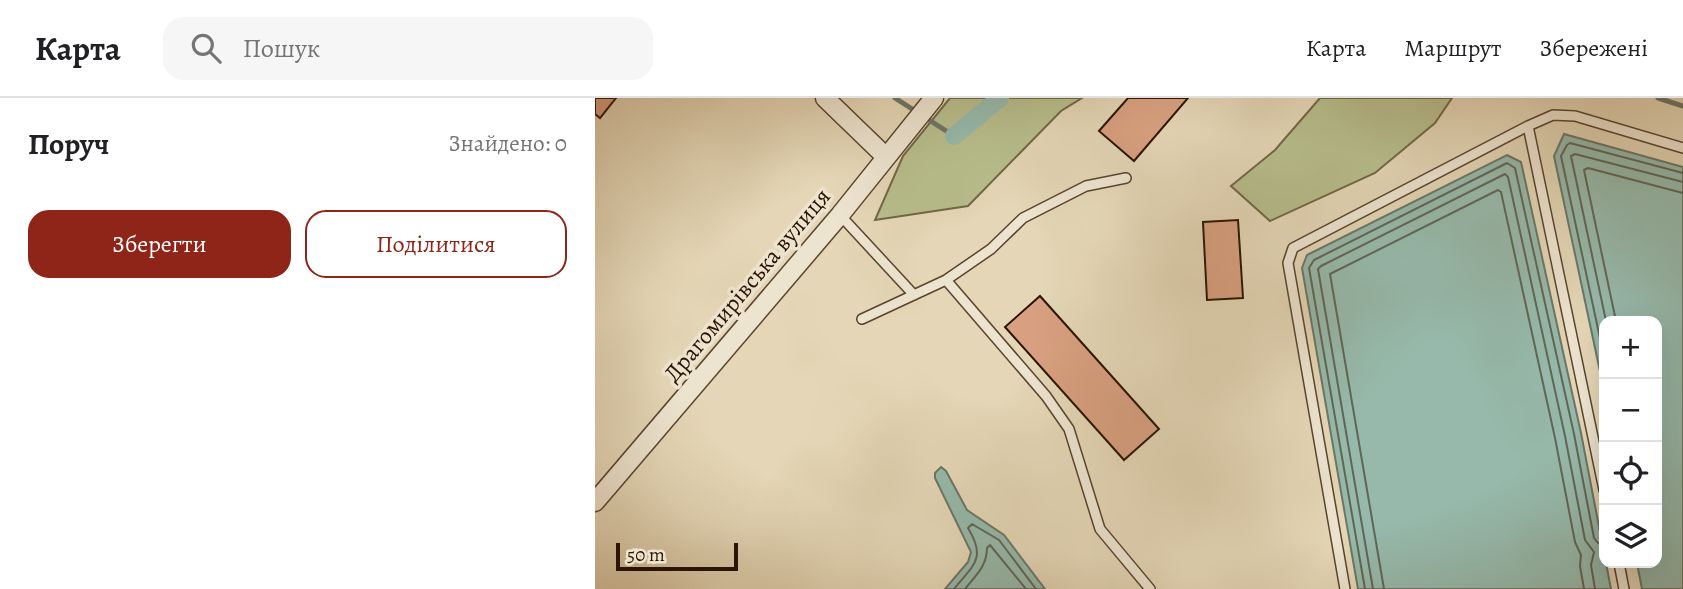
<!DOCTYPE html>
<html lang="uk">
<meta charset="utf-8">
<style>
:root{--surface:#fff;--page:#f6f6f6;--text:#202124;--muted:#757577;--line:#e0e0e0;--accent:#8f2418}
body{margin:0;font-family:Alegreya,serif;background:var(--page);color:var(--text)}
.controls{position:absolute;right:21px;bottom:21px;display:grid;overflow:hidden;border-radius:14px;box-shadow:0 7px 28px #0002}
.controls button{width:63px;height:63px;display:grid;place-items:center;padding:0;border:0;border-bottom:2px solid var(--line);background:var(--surface);color:var(--text);font:35px sans-serif}
.scale{position:absolute;left:21px;bottom:18px;width:122px;box-sizing:border-box;padding-left:7px;border:4px solid #2b1400;border-top:0;font-size:19px;line-height:24px;white-space:nowrap;color:#2b1400;-webkit-text-stroke:5px #ede4d0;paint-order:stroke}
.list{margin:0;padding:0;list-style:none}
h2{display:flex;justify-content:space-between;align-items:center;height:91px;margin:0;padding:0 28px;font-size:30px}
h2 small{font-size:23px;font-weight:400;color:var(--muted)}
.actions{display:flex;gap:14px;padding:21px 28px}
.actions a{flex:1;padding:16px 0;border:2px solid var(--accent);border-radius:21px;text-align:center;font-size:24px;color:var(--accent)}
.actions .main{background:var(--accent);color:#fff}
.icon{flex:none;width:38px;height:38px;fill:none;stroke:currentColor;stroke-width:2;stroke-linecap:round;stroke-linejoin:round}
.map{position:relative;flex:none;width:1088px;height:491px;overflow:hidden}
header{display:flex;align-items:center;gap:42px;box-sizing:border-box;height:98px;padding:0 35px;background:var(--surface);border-bottom:2px solid var(--line)}
header strong{font-size:33px}
nav{display:flex;gap:38px;margin-inline-start:auto;font-size:24px}
.search{width:490px;height:63px;background:var(--page);display:flex;align-items:center;gap:18px;box-sizing:border-box;padding:0 24px;border-radius:21px;color:var(--muted);font-size:26px}
main{display:flex}
aside{flex:1;background:var(--surface)}
.map>svg:first-child{display:block}
.green{fill:#b7bd8c;stroke:#716846;stroke-width:2}
.water{fill:#96b9ab;stroke:#6b7767;stroke-width:2}
.lines{fill:none;stroke-linecap:round;stroke-linejoin:round}
.shore{stroke:#606656;stroke-width:2}
.stream{stroke:#6b7767;stroke-width:5}
.canal{stroke:#96b9ab;stroke-width:18}
.building{fill:#d8a080;stroke:#2b1400;stroke-width:2}
.lane-casing{stroke:#59442e;stroke-width:12}
.street-casing{stroke:#59442e;stroke-width:21}
.lane{stroke:#ede4d0;stroke-width:9}
.street{stroke:#ede4d0;stroke-width:18}
.labels{text-anchor:middle;stroke-width:7;stroke-linejoin:round;paint-order:stroke}
.street-label{font-size:24px;fill:#2b1400;stroke:#ede4d0}
</style>
<header>
<strong>Карта</strong>
<div class="search"><svg class="icon" aria-label="search" viewBox="0 0 24 24"><circle cx="10" cy="10" r="6"/><path d="M15 15l6 6"/></svg>Пошук</div>
<nav><a>Карта</a><a>Маршрут</a><a>Збережені</a></nav>
</header>
<main>
<aside>
<h2>Поруч<small>Знайдено: 0</small></h2>
<ul class="list">
</ul>
<div class="actions"><a class="main">Зберегти</a><a>Поділитися</a></div>
</aside>
<div class="map">
<svg width="1088" height="491" viewBox="0 0 1088 491">
<rect width="100%" height="100%" fill="#e4d6b6"/>
<filter id="stains"><feTurbulence type="fractalNoise" baseFrequency=".00286" numOctaves="4"/><feColorMatrix values="0 0 0 0 .2 0 0 0 0 .09 0 0 0 0 .02 0 0 0 .5 -.17"/></filter>
<radialGradient id="worn" r=".72"><stop offset=".6" stop-color="#630" stop-opacity="0"/><stop offset="1" stop-color="#630" stop-opacity=".3"/></radialGradient>
<path class="green" d="M355,0H487L466,13L373,108L280,122L308,58Z
M725,0H857L840,25L780,75L675,123L636,88L680,52Z"/>
<path class="water" d="M969,36L1088,69V491H1047L1042,465H1062V223H1009V292L959,58Z
M912,57L926,64L986,335L1016,491H763L707,170L712,157Z
M346,369L351,373L372,412L409,437L450,491H350L373,464L376,454L340,380V375Z"/>
<g class="lines">
<path class="shore" d="M1011,223L976,58L980,56L1088,84
M1021,223L989,72L993,70L1088,95
M1009,259L966,58L972,47L975,45L1088,75
M359,491C378,467 392,461 373,430L377,426L404,442L441,491
M370,491C381,477 392,468 392,450L395,447L431,491
M770,491L714,170L719,162L912,65L920,70L979,336L999,440L1003,445L1009,446
M778,491L723,171L726,168L910,76L913,79L970,338L990,442L999,454L996,467L1000,491
M789,491L735,176L903,92L906,94L960,340L980,444L986,457L985,468L989,491"/>
<path class="stream" d="M300,0L359,38
M1063,0L1088,8"/>
<path class="canal" d="M359,38L405,0"/>
</g>
<path class="building" d="M0,0H21L5,20L0,16Z
M533,0H593L539,63L504,33Z
M643,122L648,200L612,202L608,124Z
M445,198L564,331L529,362L410,229Z"/>
<g class="lines">
<defs>
<path id="lane" d="M933,28L1009,392
M245,117L319,197
M351,182L451,298L474,331L505,431L555,491
M267,221L351,182L396,151L428,120L491,88L531,80
M1024,465L1029,491
M750,491L693,165L698,150L933,28L958,17L980,18L1088,50"/>
<path id="street" d="M230,0L291,59
M0,404L245,117L339,0"/>
</defs>
<use href="#lane" class="lane-casing"/>
<use href="#street" class="street-casing"/>
<use href="#lane" class="lane"/>
<use href="#street" class="street"/>
</g>
<g class="labels">
<g class="street-label">
<text transform="translate(152 187) rotate(-50)" y="8">Драгомирівська вулиця</text>
</g>
</g>
<rect width="100%" height="100%" filter="url(#stains)"/>
<rect width="100%" height="100%" fill="url(#worn)"/>
</svg>
<div class="controls">
<button>+</button>
<button>−</button>
<button><svg class="icon" aria-label="locate" viewBox="0 0 24 24"><circle cx="12" cy="12" r="6"/><path d="M12 2v4M12 18v4M2 12h4M18 12h4"/></svg></button>
<button><svg class="icon" aria-label="layers" viewBox="0 0 24 24"><path d="M12 4l9 5-9 5-9-5zM3 14l9 5 9-5"/></svg></button>
</div>
<div class="scale">50 m</div>
</div>
</main>
